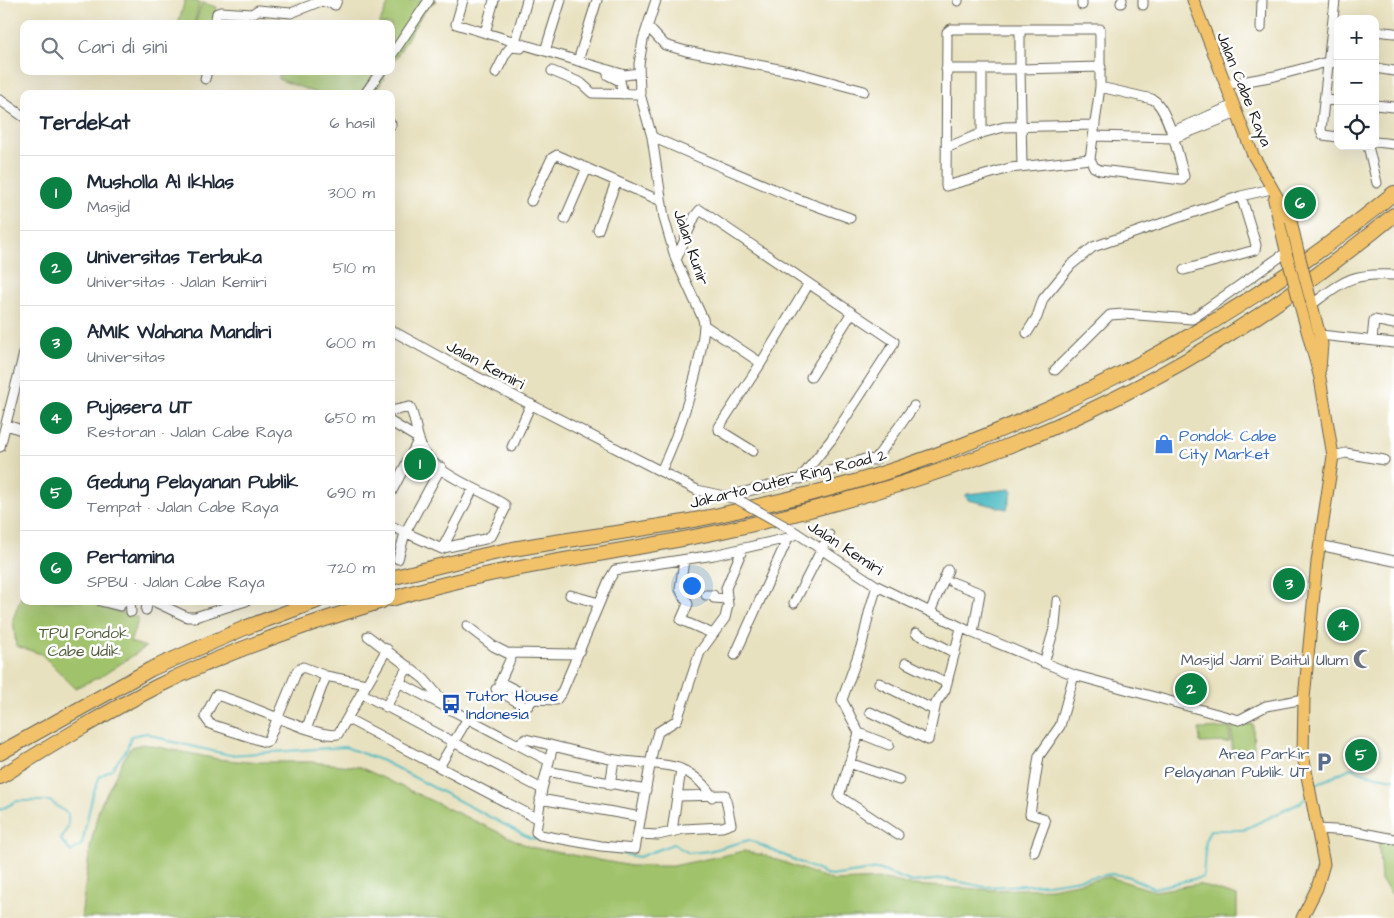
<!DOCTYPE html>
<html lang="id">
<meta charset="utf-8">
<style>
:root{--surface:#fff;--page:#f6f6f7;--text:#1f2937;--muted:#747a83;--line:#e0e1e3;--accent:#0b8043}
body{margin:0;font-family:"Architects Daughter",sans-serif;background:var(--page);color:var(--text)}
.controls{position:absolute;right:15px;top:15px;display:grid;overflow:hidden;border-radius:10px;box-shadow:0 5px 20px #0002}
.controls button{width:45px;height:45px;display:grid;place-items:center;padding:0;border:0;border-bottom:1px solid var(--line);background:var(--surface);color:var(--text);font:25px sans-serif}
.you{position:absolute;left:691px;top:585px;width:18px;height:18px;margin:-12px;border:4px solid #fff;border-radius:50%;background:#1a73e8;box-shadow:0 0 0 8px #1a73e833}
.badge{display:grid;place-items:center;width:32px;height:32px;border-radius:50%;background:var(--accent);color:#fff;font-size:16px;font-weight:700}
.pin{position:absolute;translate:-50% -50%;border:2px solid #fff;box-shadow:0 1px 5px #0006}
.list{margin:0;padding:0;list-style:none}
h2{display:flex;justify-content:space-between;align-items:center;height:65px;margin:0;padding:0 20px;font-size:21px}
h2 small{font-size:16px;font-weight:400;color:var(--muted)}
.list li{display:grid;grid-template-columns:32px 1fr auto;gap:15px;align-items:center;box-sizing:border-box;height:75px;padding:0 20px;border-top:1px solid var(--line)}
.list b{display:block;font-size:19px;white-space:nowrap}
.list p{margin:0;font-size:16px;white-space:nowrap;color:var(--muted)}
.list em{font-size:16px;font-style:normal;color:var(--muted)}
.icon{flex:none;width:28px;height:28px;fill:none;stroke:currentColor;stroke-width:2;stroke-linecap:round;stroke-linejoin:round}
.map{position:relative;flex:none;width:1394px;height:918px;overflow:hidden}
.search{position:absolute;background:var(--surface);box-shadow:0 5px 20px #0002;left:20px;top:20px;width:375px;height:55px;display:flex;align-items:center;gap:12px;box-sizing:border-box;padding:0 18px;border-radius:10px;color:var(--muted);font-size:19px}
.panel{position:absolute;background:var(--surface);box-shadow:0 5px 20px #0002;left:20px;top:90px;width:375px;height:515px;border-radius:10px}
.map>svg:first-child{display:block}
.green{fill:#a0c26b;stroke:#5e6f44}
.water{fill:#4ab9c2;stroke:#336a6f}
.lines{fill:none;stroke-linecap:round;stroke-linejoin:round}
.stream{stroke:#4ab9c2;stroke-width:2}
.minor-casing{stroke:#636155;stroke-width:11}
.major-casing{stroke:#636155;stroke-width:13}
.highway-casing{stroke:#636155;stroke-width:16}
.minor{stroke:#fff;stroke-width:9}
.major{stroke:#f2c26a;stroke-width:11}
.highway{stroke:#f2c26a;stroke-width:14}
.minor-bridge-casing{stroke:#636155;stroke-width:11;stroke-linecap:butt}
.major-bridge-casing{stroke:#636155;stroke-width:13;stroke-linecap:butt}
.minor-bridge{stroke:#fff;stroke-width:9}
.major-bridge{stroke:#f2c26a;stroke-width:11}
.labels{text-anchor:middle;stroke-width:5;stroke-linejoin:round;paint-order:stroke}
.street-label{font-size:16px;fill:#1c1c1c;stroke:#fff}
.shop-label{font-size:16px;fill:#366cbe;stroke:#fff;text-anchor:start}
.park-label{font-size:16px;fill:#515e3c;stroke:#fff}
.worship-label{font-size:16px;fill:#5b616d;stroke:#fff;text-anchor:end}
.transit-label{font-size:16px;fill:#164399;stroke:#fff;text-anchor:start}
.service-label{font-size:16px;fill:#4e5e75;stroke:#fff;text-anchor:end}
</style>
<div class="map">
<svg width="1394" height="918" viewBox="0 0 1394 918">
<rect width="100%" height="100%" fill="#fff"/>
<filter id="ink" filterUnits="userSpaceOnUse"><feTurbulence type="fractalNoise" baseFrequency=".02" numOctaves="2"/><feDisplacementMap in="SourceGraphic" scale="10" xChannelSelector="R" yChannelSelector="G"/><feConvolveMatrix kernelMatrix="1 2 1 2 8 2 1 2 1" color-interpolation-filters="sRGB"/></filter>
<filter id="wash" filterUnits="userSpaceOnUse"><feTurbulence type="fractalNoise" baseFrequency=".0096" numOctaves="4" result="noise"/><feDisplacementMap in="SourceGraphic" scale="20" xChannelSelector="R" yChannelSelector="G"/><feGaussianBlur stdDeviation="1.12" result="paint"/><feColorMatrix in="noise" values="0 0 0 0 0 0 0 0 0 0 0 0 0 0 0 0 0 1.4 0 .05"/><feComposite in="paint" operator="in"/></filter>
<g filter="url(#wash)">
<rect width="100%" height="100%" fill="#e8e1bf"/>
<path class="green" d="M185,0L200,2L194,24H178Z
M390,0H437L425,9L391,66V24H379Z
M202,3L217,7L212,24H195Z
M280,71H388L375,94H319L278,79Z
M24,589V601H85L139,618L130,642L146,647L102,676L75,688L41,654L16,646L13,619Z
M1253,724L1254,755L1232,756V725Z
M1230,728V742L1200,743L1199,729Z
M143,744L218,759L247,762H311L360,767L530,847L631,866H673L744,851L767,856L834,881L885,879L911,885L995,890L1051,888L1109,877L1155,891L1198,884L1237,896V918H81L90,848L99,808L128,751L132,747Z
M1378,836L1394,840V897L1381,880Z"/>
<path class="water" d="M1010,489L1012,492L1007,509L968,500L965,496L967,494Z"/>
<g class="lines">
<path class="stream" d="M1313,786L1351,768L1371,775L1394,779
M0,810L17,801H50L68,814V826L61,840L71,852L82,844L92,797L100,776L112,769L127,749L131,736L147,733L169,741L230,755L345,747L383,761L530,838L559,843
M603,850L639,857L673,844L689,853L709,851L749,840L831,876L878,869L912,882L944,879L985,887L1048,884L1112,874L1127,876L1154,888L1203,877L1206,839L1210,830H1243L1300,803L1307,797"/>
</g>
</g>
<g filter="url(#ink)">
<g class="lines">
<defs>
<path id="minor" d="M463,0L456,24L625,75L639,73
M656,0L643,40L639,64L640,94L652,137L664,218L676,260L703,319L704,325C701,369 680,431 661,471
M1335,0L1321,130L1323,135L1338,137
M958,1V0
M1121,3L1122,0
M1082,5V0
M1143,5V0
M215,24L217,13L221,12L252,14L258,10L291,13L321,1L335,5L337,0
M649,28L665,45L686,51L794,72L864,91
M1261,28L1262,0
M1020,31V69L1101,67
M1375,31L1394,33
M485,33L494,0
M515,42L527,0
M545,51L561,0
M391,56L429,0
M578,61L597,0
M1375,68L1394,71
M946,69H1020L1022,166
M552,71L581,83L592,93L640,94
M496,73L506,53L511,47L521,48
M608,75L620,81L623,94
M205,79L207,71
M1225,85L1275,76L1327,62L1338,63
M365,94L381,71
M0,100L24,117
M1324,100L1338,101
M1375,105L1394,107
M391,124V125
M1171,132L1234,105
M982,133V69
M1094,136L1174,138L1237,113
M652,137L792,197L850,218
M1375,142L1394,144
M1368,146L1377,183
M946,148L982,133L1004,127L1095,125
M1090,159L1010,168L946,186L947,32L951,29H1100V87L1090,159L1094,167L1100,170L1182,180L1184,176C1179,159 1168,106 1152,99L1100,87
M531,201L552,158L557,155L661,201
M565,219L587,168
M598,230L616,182
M676,260L695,216L700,210L894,341L893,345L831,440L800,479
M1184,270L1255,250L1256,245L1241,196
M1311,305C1345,280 1351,273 1394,275
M704,325L761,363
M391,330L460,368L697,490L737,499
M1027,333L1037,317L1043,299L1071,265L1093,247L1241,196L1271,189
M1320,335L1394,343
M1372,340L1374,320L1394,324
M1055,370L1110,315L1124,314L1192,319L1287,252
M811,377L851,314
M391,411L410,407C416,420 416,435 422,448C436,476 481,489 505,505V509L492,535L485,539L443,548
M391,422L419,439L391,493
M7,425L24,431
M0,447L24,353
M512,447L531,404
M753,451L719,430V427L761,363L808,285
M1333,456L1346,453L1384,460
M728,496L837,469L865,459L875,460L914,406
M391,526L442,549L473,489
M792,530L877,586L973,633L1074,675L1239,720L1266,706L1304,699
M1319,545L1394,561
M398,559L405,533L441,467
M684,560L680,589L688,604L681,620L713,634
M952,582L980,593L973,633
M877,586L870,609L862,644L842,700L859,733L839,796L898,835
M570,595L599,603
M706,595H713L714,598L727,599
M100,601L120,606L123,601
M130,601L131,612
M153,601L187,617H195L246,601
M794,603L829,535
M146,610L148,601
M930,612L948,570
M467,626L493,646L507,653L578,654
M916,633L955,653
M368,636L424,679L443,701
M513,653L500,682L533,699L556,700L562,692L609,580L615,570L714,555L788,538L797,533
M735,655L788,538
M906,663L947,683
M1044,663L1055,626L1057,601
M400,683L549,761
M879,683L934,710
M366,684L326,676L303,667L297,671L268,741L265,742L210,724L205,717L216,695C241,700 319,740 338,734L387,649
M496,689L524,706H528L533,699
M361,693L542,789
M386,707L408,666
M870,712L928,740L936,703L945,690L961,628
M348,719L536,818
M307,727L326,676
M859,733L889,745
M518,744L526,739C555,746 586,755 616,760C633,763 668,763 681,769C694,775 705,784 712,797
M553,746L542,789L536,832L540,835L601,846L635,849L653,749L658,732L677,720L700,652L725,618L728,605L726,588L743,548
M849,763L899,780
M439,767L468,718
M547,771L646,790
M610,785L614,760
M540,799L641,817
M1317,829L1352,831L1394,839
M672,831L681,769
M638,834L658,835L684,829L722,827L731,824L725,795L677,796
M1034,852L1045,822L1043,818L1030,814L1039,756L1060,726L1074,675"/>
<path id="major" d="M1193,0L1253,155L1291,221L1298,251
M1274,200L1288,259
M1310,297L1322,344L1320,369
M1300,305L1320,378L1333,456L1317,562L1304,699L1303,755L1324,864L1317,888L1302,918"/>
<path id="highway" d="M391,578C430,568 469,558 508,550C578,537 650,530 719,515C779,501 841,488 899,468C1079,407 1247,314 1394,193
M391,599C498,566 609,555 718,532C846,504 972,467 1091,410C1199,359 1302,291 1394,215
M0,753L151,669L247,627L317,601
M0,777C52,745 104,713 158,686C230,650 306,624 382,601"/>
</defs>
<use href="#minor" class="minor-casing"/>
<use href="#major" class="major-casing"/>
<use href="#highway" class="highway-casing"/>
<use href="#minor" class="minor"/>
<use href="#major" class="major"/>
<use href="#highway" class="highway"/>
<defs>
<path id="minor-bridge" d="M737,499L792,530"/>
<path id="major-bridge" d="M1298,251L1310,297
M1288,259L1300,305"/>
</defs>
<use href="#minor-bridge" class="minor-bridge-casing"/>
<use href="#major-bridge" class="major-bridge-casing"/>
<use href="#minor-bridge" class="minor-bridge"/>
<use href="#major-bridge" class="major-bridge"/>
</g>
</g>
<defs>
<symbol id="shop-bare" viewBox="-9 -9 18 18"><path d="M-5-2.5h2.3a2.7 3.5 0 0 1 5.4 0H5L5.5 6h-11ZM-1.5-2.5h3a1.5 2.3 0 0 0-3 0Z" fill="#3f7fe0" stroke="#fff" stroke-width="2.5" paint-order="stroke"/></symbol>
<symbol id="mosque-bare" viewBox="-9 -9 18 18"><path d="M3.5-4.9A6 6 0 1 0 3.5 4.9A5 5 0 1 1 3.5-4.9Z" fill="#6b7280" stroke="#fff" stroke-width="2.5" paint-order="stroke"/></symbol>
<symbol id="bus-bare" viewBox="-9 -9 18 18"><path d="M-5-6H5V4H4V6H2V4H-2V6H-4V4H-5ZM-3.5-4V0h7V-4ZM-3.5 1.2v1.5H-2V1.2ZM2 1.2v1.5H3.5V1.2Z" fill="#1a4fb4" stroke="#fff" stroke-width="2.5" paint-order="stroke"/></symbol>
<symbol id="parking-bare" viewBox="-9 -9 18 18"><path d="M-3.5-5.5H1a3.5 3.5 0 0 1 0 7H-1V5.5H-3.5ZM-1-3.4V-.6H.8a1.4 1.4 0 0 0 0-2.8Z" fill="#5c6f8a" stroke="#fff" stroke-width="2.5" paint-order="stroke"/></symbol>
</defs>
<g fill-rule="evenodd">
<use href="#shop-bare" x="1150" y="430" width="28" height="28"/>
<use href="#mosque-bare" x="1349" y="645" width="28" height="28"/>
<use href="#bus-bare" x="437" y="690" width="28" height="28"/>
<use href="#parking-bare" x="1310" y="748" width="28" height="28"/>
</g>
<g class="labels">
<g class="street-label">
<text transform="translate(1245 89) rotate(68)" y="6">Jalan Cabe Raya</text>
<text transform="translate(692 247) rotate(71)" y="6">Jalan Kunir</text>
<text transform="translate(486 364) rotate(28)" y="6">Jalan Kemiri</text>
<text transform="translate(788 478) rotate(-14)" y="6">Jakarta Outer Ring Road 2</text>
<text transform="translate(846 547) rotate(33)" y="6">Jalan Kemiri</text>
</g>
<g class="shop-label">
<text x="1179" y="441">Pondok Cabe<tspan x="1179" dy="18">City Market</tspan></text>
</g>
<g class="park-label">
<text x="84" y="638">TPU Pondok<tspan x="84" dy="18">Cabe Udik</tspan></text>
</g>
<g class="worship-label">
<text x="1348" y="665">Masjid Jami' Baitul Ulum</text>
</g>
<g class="transit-label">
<text x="466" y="701">Tutor House<tspan x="466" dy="18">Indonesia</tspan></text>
</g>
<g class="service-label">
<text x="1309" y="759">Area Parkir<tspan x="1309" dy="18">Pelayanan Publik UT</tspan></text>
</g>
</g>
</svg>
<div class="controls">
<button>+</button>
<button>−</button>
<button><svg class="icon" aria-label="locate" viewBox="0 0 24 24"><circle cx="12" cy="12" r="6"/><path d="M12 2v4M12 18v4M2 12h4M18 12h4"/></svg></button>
</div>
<div class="you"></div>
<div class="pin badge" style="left:420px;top:464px">1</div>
<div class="pin badge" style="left:1191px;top:689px">2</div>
<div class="pin badge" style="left:1289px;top:584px">3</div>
<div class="pin badge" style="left:1343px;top:625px">4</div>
<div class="pin badge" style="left:1361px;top:755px">5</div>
<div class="pin badge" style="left:1300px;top:203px">6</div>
<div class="search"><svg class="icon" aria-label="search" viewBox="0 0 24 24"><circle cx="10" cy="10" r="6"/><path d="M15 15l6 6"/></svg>Cari di sini</div>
<section class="panel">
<h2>Terdekat<small>6 hasil</small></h2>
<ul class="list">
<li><span class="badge">1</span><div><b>Musholla Al Ikhlas</b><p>Masjid</p></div><em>300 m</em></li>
<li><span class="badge">2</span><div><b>Universitas Terbuka</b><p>Universitas · Jalan Kemiri</p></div><em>510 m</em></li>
<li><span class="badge">3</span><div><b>AMIK Wahana Mandiri</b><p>Universitas</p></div><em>600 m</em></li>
<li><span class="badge">4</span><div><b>Pujasera UT</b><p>Restoran · Jalan Cabe Raya</p></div><em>650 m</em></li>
<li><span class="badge">5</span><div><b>Gedung Pelayanan Publik</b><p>Tempat · Jalan Cabe Raya</p></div><em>690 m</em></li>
<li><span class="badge">6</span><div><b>Pertamina</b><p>SPBU · Jalan Cabe Raya</p></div><em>720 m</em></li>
</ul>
</section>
</div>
